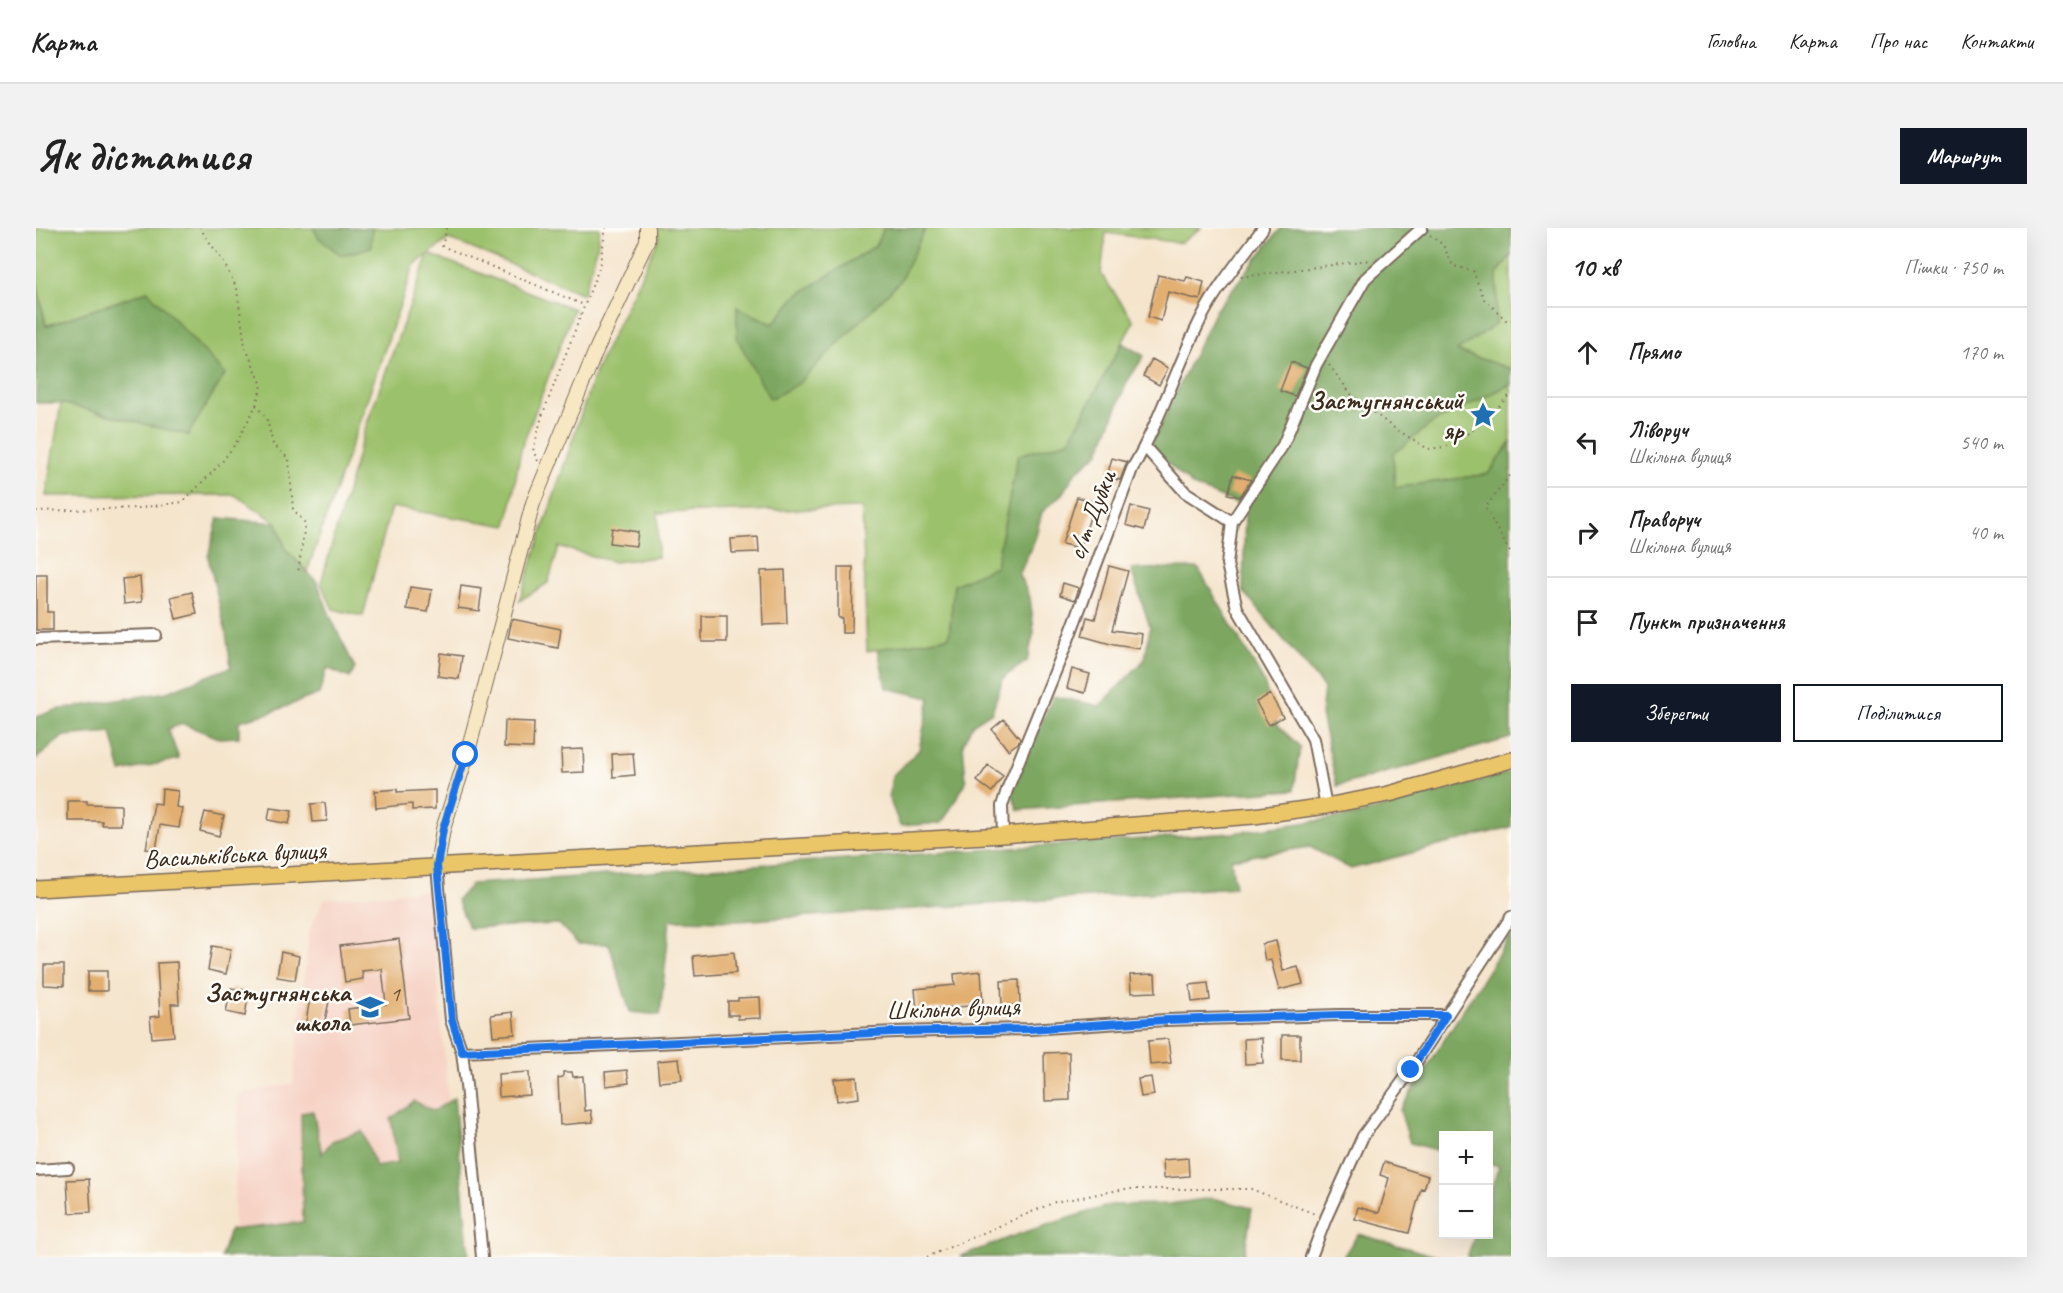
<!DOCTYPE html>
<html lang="uk">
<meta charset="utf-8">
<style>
:root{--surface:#fff;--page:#f2f2f2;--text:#222;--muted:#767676;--line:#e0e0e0;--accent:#111827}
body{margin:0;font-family:Caveat,sans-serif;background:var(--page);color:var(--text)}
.controls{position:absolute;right:18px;bottom:18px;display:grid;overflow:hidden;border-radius:0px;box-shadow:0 6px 24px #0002}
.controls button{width:54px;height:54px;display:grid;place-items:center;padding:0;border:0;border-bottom:2px solid var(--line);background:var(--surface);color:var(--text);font:30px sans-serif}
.stop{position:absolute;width:18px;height:18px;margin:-14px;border:4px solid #1a73e8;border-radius:50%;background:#fff}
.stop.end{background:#1a73e8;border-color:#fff;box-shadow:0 2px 6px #0008}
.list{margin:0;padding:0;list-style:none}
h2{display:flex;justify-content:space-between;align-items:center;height:78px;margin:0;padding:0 24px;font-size:26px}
h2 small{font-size:20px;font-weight:400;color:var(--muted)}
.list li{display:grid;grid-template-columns:39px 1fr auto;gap:18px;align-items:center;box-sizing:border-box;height:90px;padding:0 24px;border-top:2px solid var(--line)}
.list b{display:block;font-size:22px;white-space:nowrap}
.list p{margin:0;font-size:20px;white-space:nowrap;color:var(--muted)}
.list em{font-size:20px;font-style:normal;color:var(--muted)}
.actions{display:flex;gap:12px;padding:18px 24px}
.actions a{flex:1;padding:14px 0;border:2px solid var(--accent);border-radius:0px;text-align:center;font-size:21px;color:var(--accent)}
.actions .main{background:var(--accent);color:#fff}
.icon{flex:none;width:33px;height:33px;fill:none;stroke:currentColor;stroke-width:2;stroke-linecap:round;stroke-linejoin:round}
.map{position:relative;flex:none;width:1475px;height:1029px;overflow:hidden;border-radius:0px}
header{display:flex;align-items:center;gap:36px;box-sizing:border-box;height:84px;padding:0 30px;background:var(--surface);border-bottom:2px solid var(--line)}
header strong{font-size:28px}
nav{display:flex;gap:33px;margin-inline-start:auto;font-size:21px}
.intro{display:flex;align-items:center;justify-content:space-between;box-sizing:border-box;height:144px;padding:0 36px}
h1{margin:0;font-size:42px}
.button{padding:15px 27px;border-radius:0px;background:var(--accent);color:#fff;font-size:21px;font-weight:700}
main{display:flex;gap:36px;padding:0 36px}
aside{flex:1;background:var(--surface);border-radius:0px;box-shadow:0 6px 24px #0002}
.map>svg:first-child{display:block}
.built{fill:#f6d2c4}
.green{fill:#9cc16c;stroke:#6c7645;stroke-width:1.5}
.forest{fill:#7da760;stroke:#5c683f;stroke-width:1.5}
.building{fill:#e2af70}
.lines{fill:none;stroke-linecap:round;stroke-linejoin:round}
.street-casing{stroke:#7c6b5b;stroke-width:14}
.secondary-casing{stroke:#7c6b5b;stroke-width:16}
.primary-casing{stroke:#7c6b5b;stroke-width:18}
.path{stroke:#7c6b5b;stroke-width:2;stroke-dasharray:1.5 4.5;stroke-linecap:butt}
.street{stroke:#fff;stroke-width:10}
.secondary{stroke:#f7e8c3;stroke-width:14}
.primary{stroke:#ebc669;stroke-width:15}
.route{stroke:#1a73e8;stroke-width:8}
.labels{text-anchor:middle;stroke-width:5;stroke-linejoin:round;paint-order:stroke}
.number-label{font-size:22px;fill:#654b32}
.poi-label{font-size:26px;font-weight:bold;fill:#3b2a1e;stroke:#fdfcf7;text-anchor:end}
.street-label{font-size:26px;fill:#3b2a1e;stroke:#fdfcf7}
</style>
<header>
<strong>Карта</strong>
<nav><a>Головна</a><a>Карта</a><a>Про нас</a><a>Контакти</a></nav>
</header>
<div class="intro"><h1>Як дістатися</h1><a class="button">Маршрут</a></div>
<main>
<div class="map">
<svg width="1475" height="1029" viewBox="0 0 1475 1029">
<rect width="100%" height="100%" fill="#fdfcf7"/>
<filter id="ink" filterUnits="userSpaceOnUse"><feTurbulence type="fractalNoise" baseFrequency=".0167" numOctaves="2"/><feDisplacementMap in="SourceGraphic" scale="12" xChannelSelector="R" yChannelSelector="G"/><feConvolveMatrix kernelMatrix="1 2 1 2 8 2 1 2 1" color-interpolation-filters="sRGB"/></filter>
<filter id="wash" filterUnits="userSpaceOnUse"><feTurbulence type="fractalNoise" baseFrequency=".008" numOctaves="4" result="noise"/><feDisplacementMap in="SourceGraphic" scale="24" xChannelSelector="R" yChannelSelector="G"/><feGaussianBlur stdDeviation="1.35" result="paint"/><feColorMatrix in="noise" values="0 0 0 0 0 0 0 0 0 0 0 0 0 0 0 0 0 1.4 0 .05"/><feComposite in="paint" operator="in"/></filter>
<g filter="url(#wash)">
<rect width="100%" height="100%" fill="#f5e5cd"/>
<path class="built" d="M394,662L425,1020L196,1029L203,866L257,855L273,703L288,671Z"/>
<path class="green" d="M0,0H564L561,20L547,66L413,11L393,26L538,81L485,221L471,298L355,279L327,388L297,381L285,355L329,201L392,27L378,37L271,344L250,322L241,295L199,267L10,268L25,175L152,207L112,63L10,98L0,51Z
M622,0H1165L1145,15L1070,5L1065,46L1098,93L1033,213L982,227L960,338L918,357L913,409L831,423L826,280L622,285V329L578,334L523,319L512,355L483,373L559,144L622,12Z
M1475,27V141L1421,123L1460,96L1461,46Z
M1475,156V214L1452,246L1358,260L1357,225L1396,195Z"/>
<path class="forest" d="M277,0H336L335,19L306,28L283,10Z
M848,0H890L864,53L762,156L734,171L701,110V79L737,96L760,68L839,18Z
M1245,0H1475V27L1461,46L1460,96L1421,123L1475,141V156L1396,195L1357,226L1359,260L1452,246L1475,214V510L1301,558L1285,487L1288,460L1207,363L1209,279L1157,258L1114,219L1179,83Z
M0,51L10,98L112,63L189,146L152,207L25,175H0Z
M1086,115L1108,128L1091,154L1063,224L1039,245L1026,266L1006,284L999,311L983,347L994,369L998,404L991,433L967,450L956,484L936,497L927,516L930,554L906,595L864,598L853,570L856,548L883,522L894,470L850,460L842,421L913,409L918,357L960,338L982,227L1033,213Z
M182,290L241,295L250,322L281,354L295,390L319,440L314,450L291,440L283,466L233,485L203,493V509L183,510L147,496L132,501L143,531L85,544L75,504L28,508L0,531V489L20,482L131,464L195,439L190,405L172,329Z
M1162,340L1227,452L1242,497L1264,519L1258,562L982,582L976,565L1017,468L1064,478L1109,431L1114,399L1095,341Z
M1475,544V599L1315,641L1274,619L1195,631L1199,659L703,693L634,692L624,787L594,784L573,716H542L523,696L433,700L421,672L436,656L1197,605L1321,587Z
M1475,706V1029H1431L1439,1007L1452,1006L1453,968L1463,938L1453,935L1452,908H1408L1407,924L1374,915L1364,882Z
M418,870L433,1029H185L194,1002L267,994L265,885L277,883L286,926L296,913L326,903L340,939L362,935L355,891L378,873L398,883Z
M1176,970L1216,980L1208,1029H923L986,1005L1074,977L1134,976Z
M1322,1006L1403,1029H1307Z"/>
<g id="blocks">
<path class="building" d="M1122,47L1149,53L1151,49L1168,54L1164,72L1132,64L1125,93L1112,89Z
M1116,131L1132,140L1123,157L1107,148Z
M1255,134L1271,140L1259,168L1244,163Z
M1076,230L1091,234L1084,252L1071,249Z
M1197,247L1215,252L1204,269L1192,266Z
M1041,269L1059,274L1044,320L1026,316Z
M1095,278L1113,283L1108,302L1090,297Z
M576,300L602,304L600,318L574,315Z
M722,309L723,324L696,325L695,311Z
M1073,338L1092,343L1076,402L1106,406L1104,421L1078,417L1046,408L1051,389L1059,391Z
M802,339H817L816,405H806V390H802Z
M749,342L751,396L727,397L725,343Z
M0,347H11V384H17V402H0Z
M104,349L106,374L88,376L86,351Z
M1027,355L1043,360L1039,372L1024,367Z
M425,358L446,361L443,383L422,380Z
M374,359L396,362L392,384L371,381Z
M156,364L161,386L140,391L135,369Z
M666,388H691V414H666Z
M476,391L525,401L522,420L472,410Z
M405,425L426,428L423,451L402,448Z
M1036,441L1054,446L1049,465L1031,460Z
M1234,466L1247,489L1233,497L1220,474Z
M968,491L984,511L982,515L972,522L956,501Z
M469,493L498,494L497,520L468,519Z
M547,521L548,544L526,545L525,522Z
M597,525L599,547L577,549L576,526Z
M952,537L967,548L956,564L941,553Z
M126,561L142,563L140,579L146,580L143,600L124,597L120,622L110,621L118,575L125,576Z
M361,561V564L399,562V581L376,582V576L340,580L339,563Z
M32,573H51V576L85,577V597H66V593H32Z
M289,575L291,593L277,594L275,576Z
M234,580L256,583L253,596L232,592Z
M169,584L188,588L183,608L164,603Z
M363,711L373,790L314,797L312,781L350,776L346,741L326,743L327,751L309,754L304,718Z
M1240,713L1247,743L1262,739L1267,756L1243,762L1235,732L1229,733L1226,716Z
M176,718L195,721L190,746L172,742Z
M245,724L263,728L259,752L241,749Z
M698,724L700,745L659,748L657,728Z
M141,734L143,776H135L138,808L116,810L114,789L124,788L121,735Z
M8,737H28V758L8,757Z
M52,743H71V763H52Z
M945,743L947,777L881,782L879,761L919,757L918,746Z
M1119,746L1120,764L1095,765L1094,747Z
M983,752L984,777L966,778L965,753Z
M1172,755L1174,772L1156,774L1154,757Z
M195,760L213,763L209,788L190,784Z
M274,769L293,773L288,797L270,794Z
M724,769L725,790L702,791V787H692V773H702V770Z
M477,784L479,806L457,808L455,787Z
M1246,807H1264V832H1246Z
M1226,810L1227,835L1209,836L1208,811Z
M1132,811L1135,835L1114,837L1112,813Z
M1033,824L1034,872L1009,873L1008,825Z
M643,831L646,852L623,854L621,833Z
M591,842L593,855L570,858L569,844Z
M493,844L494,867L463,869L462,846Z
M527,844H536L537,849L547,848L549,883L555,882L557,894L524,897L522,850L527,849Z
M821,849L823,870L801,873L798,851Z
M1115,849L1118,867L1105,869L1102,851Z
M1152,930L1153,948L1128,950L1127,932Z
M1348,934L1392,948L1388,961L1385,960L1373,1005L1319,991L1322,979L1343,985L1353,950L1344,947Z
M53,951L55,984L33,985L31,952Z"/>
</g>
</g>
<g filter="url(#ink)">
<use href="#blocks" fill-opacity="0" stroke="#7c6b5b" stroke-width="1.5"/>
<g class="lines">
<defs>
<path id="street" d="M1109,219L1149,264L1196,294L1191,336L1201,380L1277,511L1290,578
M1196,294L1247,217L1280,137L1329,51L1386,0
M0,411L120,407
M967,607L966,578L971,562L1032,412L1096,241C1125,192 1141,137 1167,87C1183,56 1207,28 1227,0
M401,638L415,792L426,824L430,857L446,1029
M426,824L859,804L994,801L1130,792L1304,787H1410
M0,942L32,940
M1275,1029L1290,990L1327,908L1375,842L1475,689"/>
<path id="secondary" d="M401,638L407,601L431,527L497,275L561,120L611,13V0"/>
<path id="primary" d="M0,661L967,607L1218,588L1290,578L1353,566L1475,532"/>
</defs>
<use href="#street" class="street-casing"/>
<use href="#secondary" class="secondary-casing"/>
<use href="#primary" class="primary-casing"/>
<path class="path" d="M411,0L406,18L548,77
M1394,7L1407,17L1417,38L1437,43L1448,71L1471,93L1475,92
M1205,49L1333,32
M1293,137L1315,166L1355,198L1392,221C1398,220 1406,220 1411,218C1436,206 1457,185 1475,165
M220,177L231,192L237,216L253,231L257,281L269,295L262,346
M502,233L497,223L506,188L563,40L570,0
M0,283L103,280L147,274L186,234L202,212L220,177L226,157L209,118L201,61L188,35L164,0
M1474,324L1449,280L1475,246
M891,1029L1019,974L1089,961H1215L1279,986"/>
<use href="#street" class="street"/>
<use href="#secondary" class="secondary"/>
<use href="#primary" class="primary"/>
</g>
</g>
<g class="lines" filter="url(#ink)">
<path class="route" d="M430,527L407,601L401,638L416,792L426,824L859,804L994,801L1130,792L1304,787H1410L1375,842"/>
</g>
<defs>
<symbol id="sight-bare" viewBox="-9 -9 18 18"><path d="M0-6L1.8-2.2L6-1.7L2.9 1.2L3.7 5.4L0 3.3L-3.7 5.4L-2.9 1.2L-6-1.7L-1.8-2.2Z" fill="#1f6fb2" stroke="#fdfcf7" stroke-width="2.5" paint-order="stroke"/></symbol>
<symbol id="school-bare" viewBox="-9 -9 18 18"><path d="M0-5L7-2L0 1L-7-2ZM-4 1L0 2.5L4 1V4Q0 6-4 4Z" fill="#1f6fb2" stroke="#fdfcf7" stroke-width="2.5" paint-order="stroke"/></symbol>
</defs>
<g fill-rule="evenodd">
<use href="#sight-bare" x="1428" y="168" width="38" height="38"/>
<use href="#school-bare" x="315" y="760" width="38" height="38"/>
</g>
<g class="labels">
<g class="number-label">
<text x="359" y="773">1</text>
</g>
<g class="poi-label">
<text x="1427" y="181">Застугнянський<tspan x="1427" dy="30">яр</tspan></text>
<text x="314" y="773">Застугнянська<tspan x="314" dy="30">школа</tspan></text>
</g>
<g class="street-label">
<text transform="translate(1055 287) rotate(-69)" y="9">с/т Дубки</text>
<text transform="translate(199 626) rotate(-3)" y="9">Васильківська вулиця</text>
<text transform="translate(917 780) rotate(-2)" y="9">Шкільна вулиця</text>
</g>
</g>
</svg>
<div class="controls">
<button>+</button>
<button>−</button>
</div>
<div class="stop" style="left:430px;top:527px"></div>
<div class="stop end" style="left:1375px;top:842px"></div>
</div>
<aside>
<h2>10 хв<small>Пішки · 750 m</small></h2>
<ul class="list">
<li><svg class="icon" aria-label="ahead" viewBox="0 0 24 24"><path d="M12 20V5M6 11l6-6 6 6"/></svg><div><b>Прямо</b></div><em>170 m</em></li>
<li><svg class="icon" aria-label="left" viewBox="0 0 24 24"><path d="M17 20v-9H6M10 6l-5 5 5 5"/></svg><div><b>Ліворуч</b><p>Шкільна вулиця</p></div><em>540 m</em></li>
<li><svg class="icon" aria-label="right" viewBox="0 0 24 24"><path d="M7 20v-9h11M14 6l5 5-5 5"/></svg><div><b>Праворуч</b><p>Шкільна вулиця</p></div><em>40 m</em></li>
<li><svg class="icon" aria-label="arrive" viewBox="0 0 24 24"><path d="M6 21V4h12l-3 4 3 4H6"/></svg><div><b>Пункт призначення</b></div></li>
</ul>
<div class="actions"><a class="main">Зберегти</a><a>Поділитися</a></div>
</aside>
</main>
